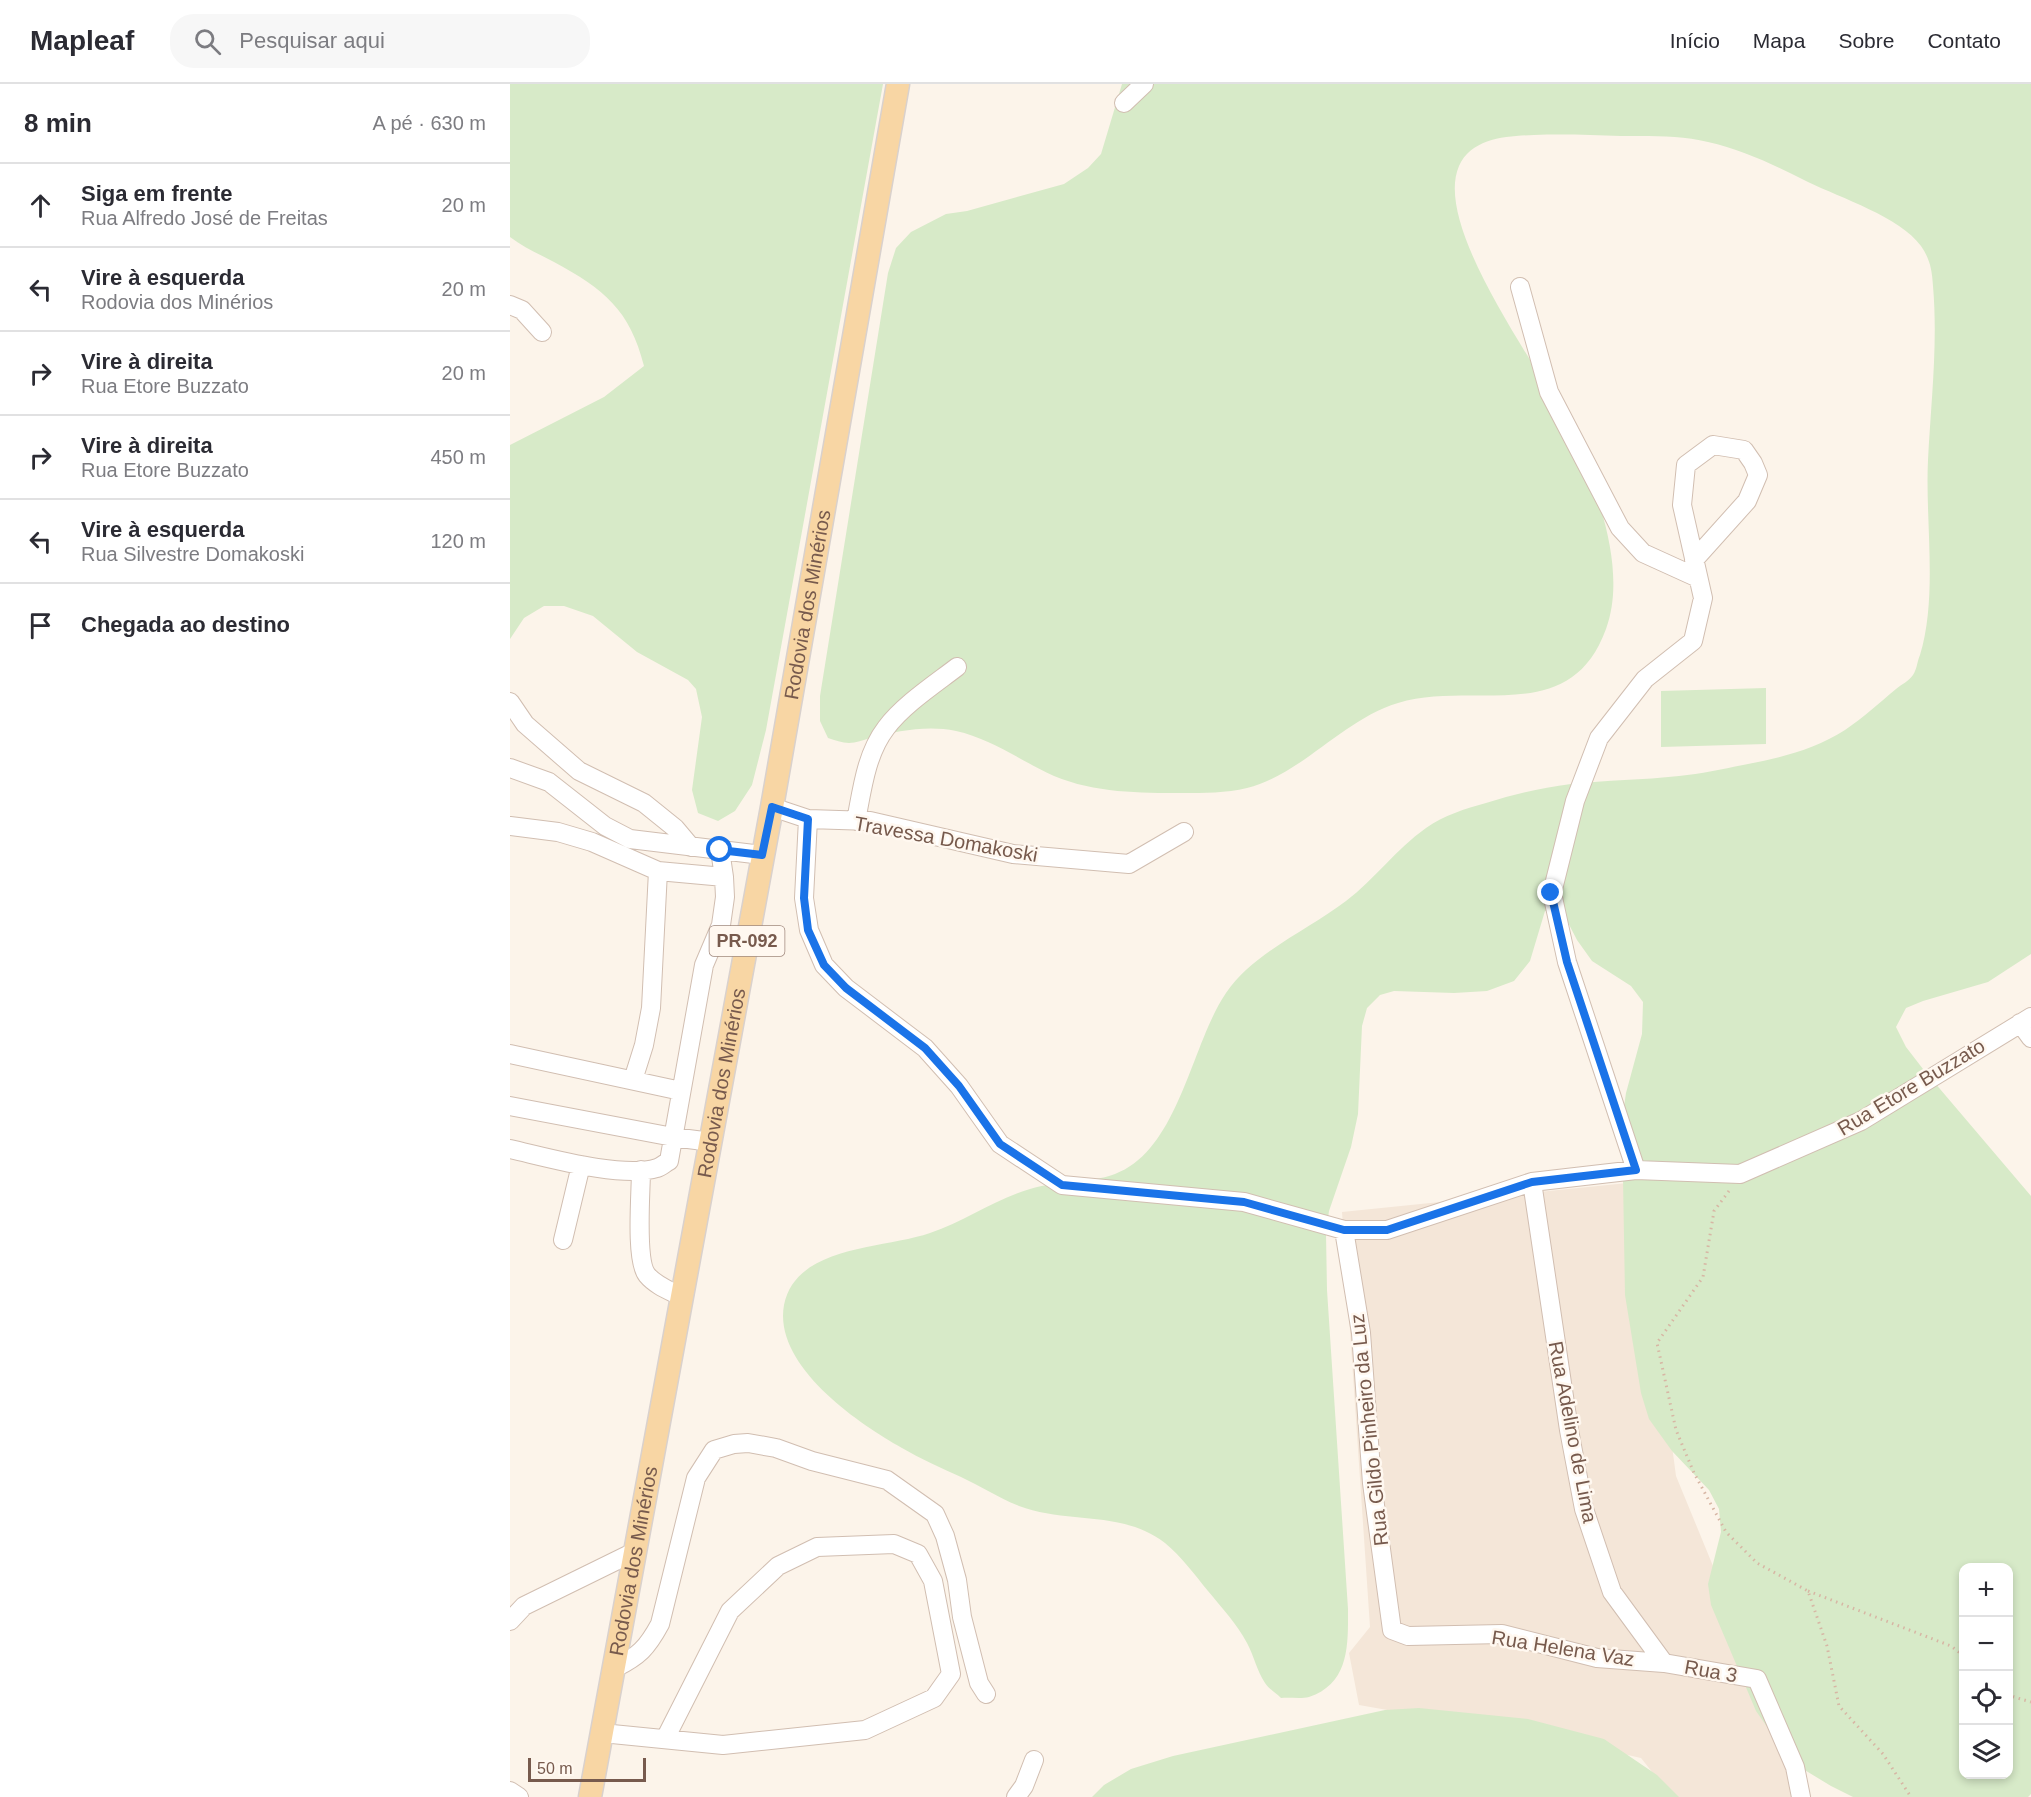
<!DOCTYPE html>
<html lang="pt">
<meta charset="utf-8">
<style>
:root{--surface:#fff;--page:#f7f7f7;--text:#2b2b33;--muted:#7c7c81;--line:#e1e1e2}
body{margin:0;font-family:Helvetica,sans-serif;background:var(--page);color:var(--text)}
.controls{position:absolute;right:18px;bottom:18px;display:grid;overflow:hidden;border-radius:12px;box-shadow:0 3px 9px #0003}
.controls button{width:54px;height:54px;display:grid;place-items:center;padding:0;border:0;border-bottom:2px solid var(--line);background:var(--surface);color:var(--text);font:30px sans-serif}
.scale{position:absolute;left:18px;bottom:15px;width:118px;box-sizing:border-box;padding-left:6px;border:3px solid #775a4d;border-top:0;font-size:16px;line-height:21px;white-space:nowrap;color:#775a4d;-webkit-text-stroke:4px #fff8f0;paint-order:stroke}
.stop{position:absolute;width:18px;height:18px;margin:-14px;border:4px solid #1a73e8;border-radius:50%;background:#fff}
.stop.end{background:#1a73e8;border-color:#fff;box-shadow:0 2px 6px #0008}
.list{margin:0;padding:0;list-style:none}
h2{display:flex;justify-content:space-between;align-items:center;height:78px;margin:0;padding:0 24px;font-size:26px}
h2 small{font-size:20px;font-weight:400;color:var(--muted)}
.list li{display:grid;grid-template-columns:39px 1fr auto;gap:18px;align-items:center;box-sizing:border-box;height:84px;padding:0 24px;border-top:2px solid var(--line)}
.list b{display:block;font-size:22px;white-space:nowrap}
.list p{margin:0;font-size:20px;white-space:nowrap;color:var(--muted)}
.list em{font-size:20px;font-style:normal;color:var(--muted)}
.icon{flex:none;width:33px;height:33px;fill:none;stroke:currentColor;stroke-width:2;stroke-linecap:round;stroke-linejoin:round}
.map{position:relative;flex:none;width:1521px;height:1713px;overflow:hidden}
header{display:flex;align-items:center;gap:36px;box-sizing:border-box;height:84px;padding:0 30px;background:var(--surface);border-bottom:2px solid var(--line)}
header strong{font-size:28px}
nav{display:flex;gap:33px;margin-inline-start:auto;font-size:21px}
.search{width:420px;height:54px;background:var(--page);display:flex;align-items:center;gap:15px;box-sizing:border-box;padding:0 21px;border-radius:24px;color:var(--muted);font-size:22px}
main{display:flex}
aside{flex:1;background:var(--surface)}
.map>svg:first-child{display:block}
.residential{fill:#f4e6d8}
.green{fill:#d7eac8;fill-rule:evenodd}
.lines{fill:none;stroke-linecap:round;stroke-linejoin:round}
.minor-casing{stroke:#d1beb1;stroke-width:20}
.major-casing{stroke:#d9d1cd;stroke-width:25}
.path{stroke:#d7b6a4;stroke-width:3;stroke-dasharray:1.5 4.5;stroke-linecap:butt}
.minor{stroke:#fff;stroke-width:18}
.major{stroke:#f8d6a4;stroke-width:22}
.route{stroke:#1a73e8;stroke-width:8}
.labels{text-anchor:middle;stroke-width:5;stroke-linejoin:round;paint-order:stroke}
.shield{fill:#fff8f0;stroke:#a0897e;stroke-width:1.5}
.shield-label{font-size:18px;font-weight:bold;fill:#775a4d}
.street-label{font-size:20px;fill:#775a4d;stroke:#fff8f0}
</style>
<header>
<strong>Mapleaf</strong>
<div class="search"><svg class="icon" aria-label="search" viewBox="0 0 24 24"><circle cx="10" cy="10" r="6"/><path d="M15 15l6 6"/></svg>Pesquisar aqui</div>
<nav><a>Início</a><a>Mapa</a><a>Sobre</a><a>Contato</a></nav>
</header>
<main>
<aside>
<h2>8 min<small>A pé · 630 m</small></h2>
<ul class="list">
<li><svg class="icon" aria-label="ahead" viewBox="0 0 24 24"><path d="M12 20V5M6 11l6-6 6 6"/></svg><div><b>Siga em frente</b><p>Rua Alfredo José de Freitas</p></div><em>20 m</em></li>
<li><svg class="icon" aria-label="left" viewBox="0 0 24 24"><path d="M17 20v-9H6M10 6l-5 5 5 5"/></svg><div><b>Vire à esquerda</b><p>Rodovia dos Minérios</p></div><em>20 m</em></li>
<li><svg class="icon" aria-label="right" viewBox="0 0 24 24"><path d="M7 20v-9h11M14 6l5 5-5 5"/></svg><div><b>Vire à direita</b><p>Rua Etore Buzzato</p></div><em>20 m</em></li>
<li><svg class="icon" aria-label="right" viewBox="0 0 24 24"><path d="M7 20v-9h11M14 6l5 5-5 5"/></svg><div><b>Vire à direita</b><p>Rua Etore Buzzato</p></div><em>450 m</em></li>
<li><svg class="icon" aria-label="left" viewBox="0 0 24 24"><path d="M17 20v-9H6M10 6l-5 5 5 5"/></svg><div><b>Vire à esquerda</b><p>Rua Silvestre Domakoski</p></div><em>120 m</em></li>
<li><svg class="icon" aria-label="arrive" viewBox="0 0 24 24"><path d="M6 21V4h12l-3 4 3 4H6"/></svg><div><b>Chegada ao destino</b></div></li>
</ul>
</aside>
<div class="map">
<svg width="1521" height="1713" viewBox="0 0 1521 1713">
<rect width="100%" height="100%" fill="#fcf4ea"/>
<path class="residential" d="M1127,1098L1166,1392L1298,1713H1162L1131,1674L1064,1659L849,1621L839,1569L860,1543L832,1128Z"/>
<path class="green" d="M0,0H373L256,646L242,701L225,727L208,737L188,729L182,706L192,633L186,605L178,596L127,568L83,532L54,522H34L14,534L0,555V361L94,313L134,282C120,226 94,205 44,178C29,170 13,163 0,153Z
M612,0H1521V870L1478,898L1413,917L1396,924L1386,943L1396,963L1413,985L1521,1112V1710L1518,1713H1343L1321,1702L1293,1685L1274,1667L1246,1627L1201,1521L1198,1500L1211,1448L1209,1425L1199,1406L1162,1367L1139,1335L1131,1309L1115,1211L1112,1036L1116,1009L1132,950L1133,918L1121,902L1082,877L1067,856L1050,823L1035,827L1020,877L1004,897L977,907L944,909L884,907L870,911L857,924L852,942L848,1030L841,1063L819,1127L816,1150L817,1206L838,1525C838,1560 840,1599 799,1613C791,1615 779,1613 771,1614C766,1609 759,1605 755,1599C747,1587 744,1572 737,1559C727,1540 712,1524 698,1507C685,1491 671,1472 655,1459C613,1426 556,1440 509,1422C489,1414 470,1402 451,1393C431,1384 411,1375 392,1364C347,1339 263,1281 274,1221C286,1161 374,1165 420,1149C455,1137 485,1115 520,1105C548,1096 578,1100 605,1090C669,1066 681,960 716,909C743,869 798,846 836,817C865,795 886,765 916,744C934,731 955,725 976,719C1004,710 1031,704 1061,700C1096,696 1133,696 1169,692C1191,690 1212,685 1233,681C1269,674 1304,666 1335,646C1353,634 1369,619 1386,605C1392,600 1399,597 1403,591C1407,585 1407,578 1410,571C1428,512 1415,438 1418,376C1421,318 1428,260 1423,202C1422,186 1420,175 1411,162C1390,133 1331,114 1298,98C1266,82 1234,66 1198,58C1170,51 1140,52 1111,52C1082,51 1053,50 1024,51C996,52 962,54 949,82C924,139 1017,266 1045,318C1077,378 1121,477 1096,545C1060,644 965,596 888,619C832,636 794,689 737,704C716,709 694,709 673,709C629,709 585,709 544,692C511,677 482,655 446,647C417,641 388,647 360,654C353,656 346,659 339,659C332,659 325,656 318,654L310,637V612L378,189L386,164L401,148L436,130L457,127L554,100L578,84L591,70ZM1454,1484H1498V1690H1454Z
M1256,604V660L1151,663V607Z
M909,1624L1018,1635L1094,1655L1147,1691L1169,1713H582L594,1701L621,1685L663,1672L875,1626Z"/>
<g class="lines">
<defs>
<path id="minor" d="M614,19L634,0
M1010,203L1039,308L1110,444L1133,469L1188,494
M0,221L12,226L32,248
M0,618L15,640L69,687L134,719L165,744L181,763
M0,684L39,698L95,742L120,755L252,771
M262,723L298,735L294,814L299,846L314,881L336,904L415,964L449,1002L490,1060L552,1101L734,1118L834,1146H877L1022,1098L1126,1086L1230,1090L1351,1037L1521,933
M298,735L360,737L503,770L619,780L674,748
M346,737C352,706 356,670 376,644C393,621 425,600 447,583
M0,742L48,748L82,758L148,787L214,793
M1510,939L1521,954
M0,970L171,1007
M123,996L134,961L141,924L148,787
M0,1022L163,1053L201,1058
M0,1065C36,1073 112,1095 147,1084C151,1083 155,1079 159,1077L194,881L211,841L215,813L214,793L210,766
M131,1086C131,1108 125,1176 137,1191C146,1202 161,1207 172,1213
M1126,1086L1057,878L1042,809L1065,717L1089,654L1135,595L1183,557L1193,514L1172,421L1176,381L1203,361L1234,366L1243,379L1248,391L1237,417L1184,476
M1022,1098L1059,1346L1074,1425L1102,1508L1154,1579
M834,1146L851,1249L862,1399L882,1546L898,1552L992,1550L1087,1574L1154,1579L1247,1595L1285,1683L1291,1713
M53,1156L71,1081
M0,1537L14,1522L126,1467
M105,1584C129,1572 137,1564 150,1540L186,1394L204,1366L224,1360L238,1359L266,1364L302,1377L377,1396L425,1430L435,1452L447,1496L452,1533L469,1599L476,1610
M92,1649L213,1661L355,1646L424,1614L441,1590L423,1497L408,1470L384,1460L307,1463L268,1482L220,1527L155,1655
M0,1707L9,1713
M506,1713L514,1702L524,1676"/>
<g id="major">
<path id="s1" d="M80,1713L262,723L388,0"/>
</g>
</defs>
<use href="#minor" class="minor-casing"/>
<use href="#major" class="major-casing"/>
<path class="path" d="M1219,1107L1204,1127L1193,1193L1147,1259L1166,1346L1184,1389L1216,1448L1247,1479L1298,1507L1317,1562L1329,1622L1373,1670L1401,1713
M1298,1507L1441,1562L1454,1572
M1498,1609L1504,1613L1521,1618"/>
<use href="#minor" class="minor"/>
<use href="#major" class="major"/>
</g>
<g class="lines">
<path class="route" d="M210,766L252,771L262,723L298,735L294,814L298,846L314,881L336,904L415,964L449,1002L490,1060L552,1101L734,1118L834,1146H877L1022,1098L1126,1086L1057,878L1041,809"/>
</g>
<g class="labels">
<rect class="shield" x="199.5" y="842" width="75" height="30" rx="4.5"/>
<g class="shield-label">
<text x="237" y="863">PR-092</text>
</g>
<g class="street-label">
<text dy="7" stroke="none"><textPath href="#s1" startOffset="1212">Rodovia dos Minérios</textPath></text>
<text transform="translate(436 755) rotate(10)" y="7">Travessa Domakoski</text>
<text dy="7" stroke="none"><textPath href="#s1" startOffset="726">Rodovia dos Minérios</textPath></text>
<text transform="translate(1401 1003) rotate(-31)" y="7">Rua Etore Buzzato</text>
<text transform="translate(859 1346) rotate(-96)" y="7">Rua Gildo Pinheiro da Luz</text>
<text transform="translate(1063 1348) rotate(79)" y="7">Rua Adelino de Lima</text>
<text dy="7" stroke="none"><textPath href="#s1" startOffset="240">Rodovia dos Minérios</textPath></text>
<text transform="translate(1053 1564) rotate(9)" y="7">Rua Helena Vaz</text>
<text transform="translate(1201 1587) rotate(10)" y="7">Rua 3</text>
</g>
</g>
</svg>
<div class="controls">
<button>+</button>
<button>−</button>
<button><svg class="icon" aria-label="locate" viewBox="0 0 24 24"><circle cx="12" cy="12" r="6"/><path d="M12 2v4M12 18v4M2 12h4M18 12h4"/></svg></button>
<button><svg class="icon" aria-label="layers" viewBox="0 0 24 24"><path d="M12 4l9 5-9 5-9-5zM3 14l9 5 9-5"/></svg></button>
</div>
<div class="scale">50 m</div>
<div class="stop" style="left:210px;top:766px"></div>
<div class="stop end" style="left:1041px;top:809px"></div>
</div>
</main>
